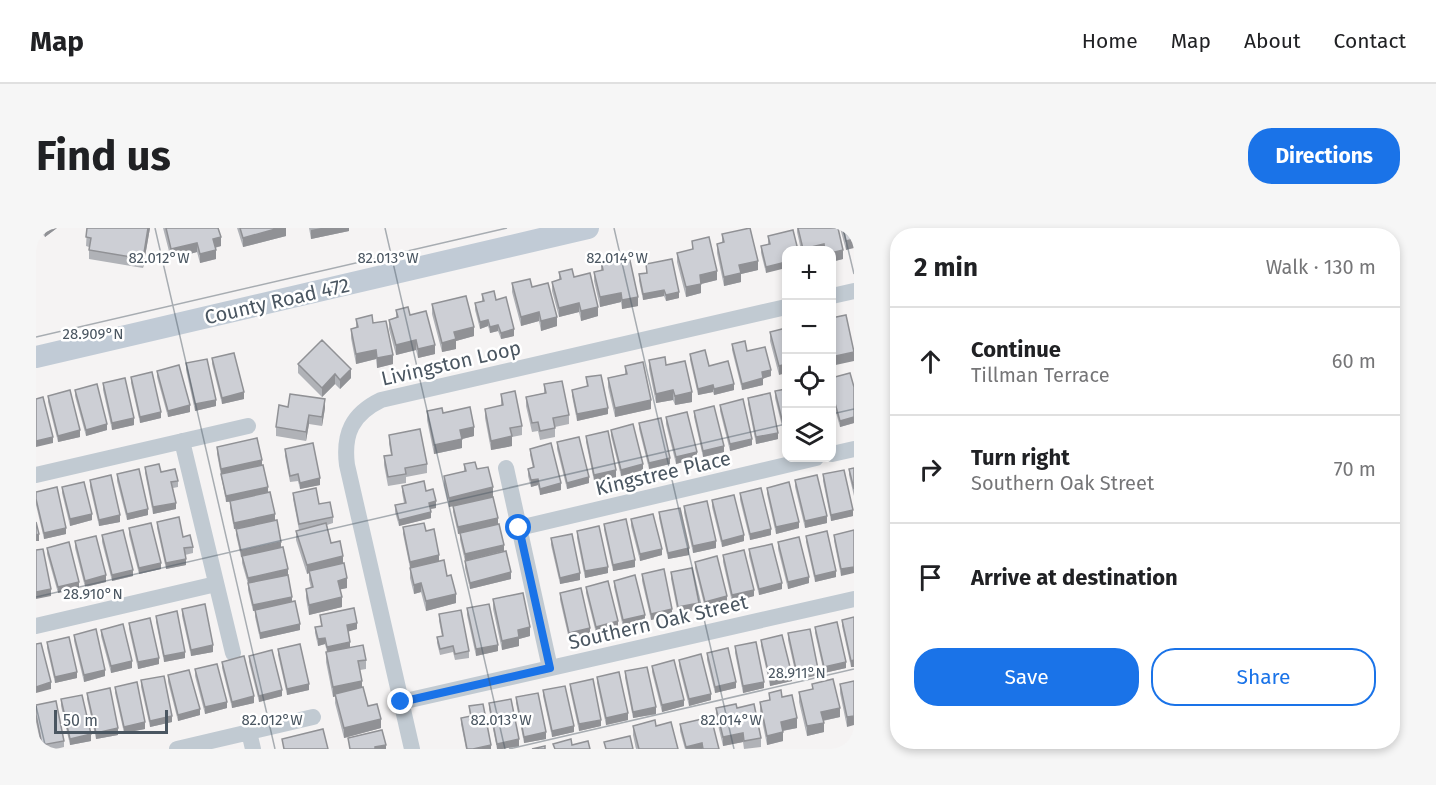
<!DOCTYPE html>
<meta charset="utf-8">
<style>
:root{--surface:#fff;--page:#f6f6f6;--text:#202124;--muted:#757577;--line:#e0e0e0;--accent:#1a73e8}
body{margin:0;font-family:"Fira Sans",sans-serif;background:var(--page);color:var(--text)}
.controls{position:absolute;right:18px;top:18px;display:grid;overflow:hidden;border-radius:12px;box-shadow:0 3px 9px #0003}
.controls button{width:54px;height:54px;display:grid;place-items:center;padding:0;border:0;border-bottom:2px solid var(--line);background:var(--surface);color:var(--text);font:30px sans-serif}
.scale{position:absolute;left:18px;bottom:15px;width:114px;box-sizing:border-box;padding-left:6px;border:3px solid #4a5661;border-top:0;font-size:16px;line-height:21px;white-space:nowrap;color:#4a5661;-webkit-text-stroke:4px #fff;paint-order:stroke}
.stop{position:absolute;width:18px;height:18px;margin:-14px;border:4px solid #1a73e8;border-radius:50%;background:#fff}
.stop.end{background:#1a73e8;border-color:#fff;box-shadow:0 2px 6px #0008}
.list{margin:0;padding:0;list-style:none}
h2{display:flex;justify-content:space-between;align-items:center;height:78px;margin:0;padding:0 24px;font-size:26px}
h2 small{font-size:20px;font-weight:400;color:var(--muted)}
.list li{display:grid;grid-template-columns:39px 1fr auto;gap:18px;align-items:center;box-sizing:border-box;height:108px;padding:0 24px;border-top:2px solid var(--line)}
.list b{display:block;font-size:22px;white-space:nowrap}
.list p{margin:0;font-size:20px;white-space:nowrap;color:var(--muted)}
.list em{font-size:20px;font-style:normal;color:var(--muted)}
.actions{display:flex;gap:12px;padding:18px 24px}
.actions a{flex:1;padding:14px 0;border:2px solid var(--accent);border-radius:24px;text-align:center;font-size:21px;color:var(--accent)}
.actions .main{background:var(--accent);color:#fff}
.icon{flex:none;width:33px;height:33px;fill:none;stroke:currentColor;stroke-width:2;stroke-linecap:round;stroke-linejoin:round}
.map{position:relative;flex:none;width:818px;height:521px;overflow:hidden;border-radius:24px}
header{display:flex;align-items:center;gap:36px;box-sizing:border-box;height:84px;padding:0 30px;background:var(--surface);border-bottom:2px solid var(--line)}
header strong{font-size:28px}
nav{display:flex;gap:33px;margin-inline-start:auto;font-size:21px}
.intro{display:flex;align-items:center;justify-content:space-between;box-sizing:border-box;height:144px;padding:0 36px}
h1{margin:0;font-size:42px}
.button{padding:15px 27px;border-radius:24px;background:var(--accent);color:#fff;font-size:21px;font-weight:700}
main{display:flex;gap:36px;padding:0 36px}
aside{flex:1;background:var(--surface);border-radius:24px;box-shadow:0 3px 9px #0003}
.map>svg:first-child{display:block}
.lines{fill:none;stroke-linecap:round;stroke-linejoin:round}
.street{stroke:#c1cad2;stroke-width:16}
.secondary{stroke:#c1cbd6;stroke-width:22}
.wall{fill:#b0b2b7}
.shaded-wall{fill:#909195}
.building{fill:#cdcfd5;stroke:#909195;stroke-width:1.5}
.route{stroke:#1a73e8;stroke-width:8}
.ticks{fill:none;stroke:#4a5661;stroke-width:1.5;stroke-opacity:0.45}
.labels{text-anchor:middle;stroke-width:5;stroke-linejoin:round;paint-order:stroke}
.street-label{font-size:20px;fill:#4a5661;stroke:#fff}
.ticks-label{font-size:15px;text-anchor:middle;fill:#4a5661;stroke:#fff;stroke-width:5;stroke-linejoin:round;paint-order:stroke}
</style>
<header>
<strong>Map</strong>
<nav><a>Home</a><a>Map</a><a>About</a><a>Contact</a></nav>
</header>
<div class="intro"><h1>Find us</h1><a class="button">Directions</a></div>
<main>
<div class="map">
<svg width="818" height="521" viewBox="0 0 818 521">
<rect width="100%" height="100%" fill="#f5f3f3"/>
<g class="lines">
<path class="street" d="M796,68L818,63
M146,213L197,425
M796,226L818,221
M470,240L514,440
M0,247L212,198
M483,300L780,230
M0,398L180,356
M365,474L818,371
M213,504L217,521
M141,521L277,489
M376,521L311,237C307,206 316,186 345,172L750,79"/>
<path class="secondary" d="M0,129L552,0"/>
</g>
<path class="wall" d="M2,0H21L9,9Z
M51,0H114L107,40L53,31V19L50,18Z
M127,0H182L185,18L179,20L180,31L164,35L161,24L135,31Z
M201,0H250V8L207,19Z
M273,0H313V3L275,11Z
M761,0H802L807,31L795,34V22H765L761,4Z
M804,0H818L810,22Z
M686,6L722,42L705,46V54L688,58L681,25V16L686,15Z
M732,8L762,22L730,45L725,25V18L732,17Z
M656,13L681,52L665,56V65L650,69L641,34V25L656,22Z
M565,33L602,78L586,81L585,74L564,79L558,53V44L565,43Z
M610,36L643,70L630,73L628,68L607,72L603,53V46L610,45Z
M523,44L538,49L562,88L545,93L543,84L523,89L516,63V54L523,52Z
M476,55L496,59L521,98L505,103L503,93L485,98L476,64Z
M446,66L460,72L478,108L465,111L462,103L454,105L452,98L444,101L439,82V75L446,73Z
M396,76L438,108L420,113V121L406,124L396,86Z
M360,82L374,87L399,126L382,130L380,122L360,127L353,101V92L360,90Z
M320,91L337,95L357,136L341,140L340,131L320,136L315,110V101L320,100Z
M750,100L743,147L734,113V104Z
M696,116L735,148L727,150V157L706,162L696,122Z
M654,126L698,162L678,167L677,164L662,167L654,132Z
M176,130L208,171L186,176L176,136Z
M613,132L630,137L656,174L639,177L637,172L620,175L613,141Z
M150,135L180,178L159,183L150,142Z
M262,136L315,150L304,161L299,156L286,169L262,145Z
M589,138L615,181L579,189L572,159V150L589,146Z
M121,143L154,184L132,189L121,149Z
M95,149L125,190L104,195L95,155Z
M550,149L572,186L541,193L536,168V162L551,159Z
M795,150L818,159V195L804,199L795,167Z
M67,155L98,197L76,202L67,162Z
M508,156L533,187V196L519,199V209L504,212L502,203L496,204L490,178V169L508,165Z
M750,161L749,210L739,170V163Z
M39,162L71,202L50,208L39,168Z
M465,166L486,198V207L476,209V218L455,222L449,190V181L465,178Z
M12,168L44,209L22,214L12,174Z
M712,170L742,211L720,216L712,176Z
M684,177L716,217L694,223L684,183Z
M252,179L289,180L286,198L273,196L270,213L240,208V199Z
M391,183L407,185L438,208L426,211V220L398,226L391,192Z
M658,183L688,224L667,229L658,189Z
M630,189L661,230L640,236L630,196Z
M603,195L634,236L613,241L603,201Z
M575,202L607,242L585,248L575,208Z
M353,207L391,236V245L370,249V255L352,258L348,237V228L355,227L353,216Z
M550,208L580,249L558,253L550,214Z
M521,214L553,255L531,261L521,221Z
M181,219L226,238L252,348L256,374L264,402L224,411L219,389V383H217L212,362V356L206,335V329H205L200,307V301H198L194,280V274H190L181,226Z
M249,221L284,257L264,261L262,253L254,254L249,228Z
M494,221L525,262L504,267L502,257L495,259L492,248V241L497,240L494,227Z
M439,234L429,333L424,312V305L422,306L417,284V278L413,279L408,257V248L428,244V236Z
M109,239L125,244L142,253V259L137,260L140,281L117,286L109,245Z
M818,240V268L813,247V241Z
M81,246L112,287L91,292L81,253Z
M787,246L817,288L795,293L787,253Z
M54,252L84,294L63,298L54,259Z
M759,252L791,295L769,300L759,259Z
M366,258L390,263L400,280L395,281V290L363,298L359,284V277L368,275L366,264Z
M26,259L56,292L34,298L26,265Z
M731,260L763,300L740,306L731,266Z
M0,264L30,306L8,311L0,277Z
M257,265L283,276L297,289V295L291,297L295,315L307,335L311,360L304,361L306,379L273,387L270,370V361L275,360L273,352V345L271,346L260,312V303L263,302L257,271Z
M704,265L735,307L714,312L704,272Z
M676,272L708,313L686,319L676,279Z
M648,278L680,320L657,325L648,285Z
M623,284L653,327L632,331L623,290Z
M595,291L626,327L604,333L595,298Z
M121,294L157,319V325L149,327L150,337L130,341L121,300Z
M568,296L599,339L577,343L568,302Z
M367,299L390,303L403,333L411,348L420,375L390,383L385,364L378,366L374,350V340L367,306Z
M93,300L125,341L103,346L93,307Z
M818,302L805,348L798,313V307Z
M541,303L572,345L549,350L541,310Z
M66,307L97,348L76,353L66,314Z
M770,308L800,349L779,354L770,314Z
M515,310L544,352L524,356L515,317Z
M39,313L70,354L49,359L39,320Z
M742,314L773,355L752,361L742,321Z
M11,320L43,360L22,365L11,326Z
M713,321L746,361L723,367L713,328Z
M687,327L718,368L696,374L687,334Z
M429,333L475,351L434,361L429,340Z
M659,334L691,375L669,380L659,340Z
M635,344L663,381L642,386L635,351Z
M606,346L636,387L615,392L606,353Z
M578,353L609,393L587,399L578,359Z
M550,359L582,400L560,405L550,365Z
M524,365L554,406L533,411L524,372Z
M457,371L494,408L483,411V418L466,422L457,381Z
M431,380L462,423L440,428L431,387Z
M146,381L177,424L155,428L146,388Z
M403,386L433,423V430L419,432L417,424L404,427L401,415V409L406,408L403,393Z
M284,387L321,401L312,403L314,419L330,432V441L324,442L326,459L332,478L345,500L308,510L299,475V468L297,469L290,434V424H291L289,416L282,418L279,405V399L285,398Z
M120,388L149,430L128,434L120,394Z
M818,389V439H815L806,398V392Z
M93,395L123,436L102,441L93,401Z
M779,399L810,440L788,445L779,405Z
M65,402L96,440L75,445L65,408Z
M752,405L782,447L761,452L752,412Z
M38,407L69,448L48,454L38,413Z
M725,412L756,453L734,458L725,418Z
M11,414L41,450L19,455L11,420Z
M699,418L728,460L707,465L699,425Z
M242,421L273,462L251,467L242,427Z
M671,425L700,460L679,465L671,432Z
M213,428L246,468L223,474L213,434Z
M643,432L675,472L653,478L643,438Z
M186,434L218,475L196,480L186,440Z
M616,438L648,478L626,484L616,444Z
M159,441L191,480L169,486L159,448Z
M589,443L620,486L597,490L589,450Z
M132,447L164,487L142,493L132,454Z
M561,449L592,492L570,497L561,455Z
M105,452L136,494L114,499L105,459Z
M818,453L811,499L804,465V456Z
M534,456L565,498L543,503L534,462Z
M776,456L804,489L787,493L788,504L771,508L763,474V464L776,462Z
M79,459L109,501L88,505L79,465Z
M507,462L538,504L516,509L507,468Z
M51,465L82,507L60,511L51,471Z
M733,465L746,469L761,500L747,503V513L731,517L724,483V474L733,472Z
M480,469L510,511L488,515L480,475Z
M25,471L55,513L34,517L25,478Z
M453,475L483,518L466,521H461L453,481Z
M0,477L28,513V519L20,521H6L0,494Z
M433,478L455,521H430L425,496V490L434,488Z
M680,480H701L725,510V519L708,521L707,514L687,518L680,489Z
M644,496L683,521H649L644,503Z
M597,498H620L642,521H600L597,507Z"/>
<path class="shaded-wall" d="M9,0H21L9,9Z
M112,0H114L107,40V31Z
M243,0H250V8L207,19V10Z
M285,0H313V3L275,11V2Z
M185,9V18L177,20V11Z
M818,11V20L810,22V13Z
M161,15V24L135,31V21Z
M788,16V22H767V21Z
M180,22V31L164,35V26Z
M807,22V31L795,34V25Z
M722,33V42L705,46V54L688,58V49L703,37Z
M750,34V40L730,45V39Z
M681,43V52L665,56V65L650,69V59L664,47Z
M628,62V68L607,72V66Z
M643,64V70L630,73V67Z
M585,65V74L564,79V69Z
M602,69V78L586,81V72Z
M543,75V84L523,89V80Z
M562,79V88L545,93V83Z
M503,84V93L485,98V89Z
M521,89V98L505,103V93Z
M452,92V98L444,101V94Z
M462,97V103L454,105V99Z
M438,99V108L420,113V121L406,124V115L418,104Z
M478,101V108L465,111V105Z
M380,112V122L360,127V117Z
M399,117V126L382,130V121Z
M340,122V131L320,136V126Z
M818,124V133L795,138V129Z
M357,127V136L341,140V130Z
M750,136V145L743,147V138Z
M315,141V150L304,161V152Z
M735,142V148L726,151V144Z
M299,146V156L286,169V160Z
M727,150V157L706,162V156Z
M698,156V162L678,167V161Z
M677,157V164L662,167V161Z
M637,162V172L620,175V166Z
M208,164V171L186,176V170Z
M656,164V174L639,177V168Z
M289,171V180L286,198V189Z
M180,172V178L159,183V176Z
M615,172V181L579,189V180Z
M154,177V184L132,189V183Z
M572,180V186L541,193V186Z
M125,184V190L104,195V189Z
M273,187V196L270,213V204Z
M818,189V195L804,199V193Z
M98,190V197L76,202V195Z
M795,192H798V198L795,199Z
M71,196V202L50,208V202Z
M438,199V208L426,211V220L398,226V217L424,202Z
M44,202V209L22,214V208Z
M742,205V211L720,216V209Z
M476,208V218L455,222V213Z
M17,209V215L0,219V213Z
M716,211V217L694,223V216Z
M688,218V224L667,229V223Z
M661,224V230L640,236V229Z
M634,230V236L613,241V235Z
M226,232V239L185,248V241Z
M607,236V242L585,248V242Z
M580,242V249L558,253V247Z
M553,249V255L531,261V255Z
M284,250V257L264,261V255Z
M502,251V257L495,259V252Z
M525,255V262L504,267V261Z
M232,259V266L190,274V268Z
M457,259V269L413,279V270Z
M400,273V280L393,281V275Z
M140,275V281L117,286V279Z
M112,281V287L91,292V286Z
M817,282V288L795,293V287Z
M395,284V290L363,298V292Z
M56,286V292L34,298V291Z
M239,286V293L198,301V295Z
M84,287V294L63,298V292Z
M791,288V295L769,300V293Z
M462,290V297L422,306V299Z
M763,294V300L740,306V299Z
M30,300V306L8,311V305Z
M735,301V307L714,312V306Z
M3,306V313H0V307Z
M708,307V313L686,319V313Z
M680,313V320L657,325V318Z
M245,314V320L205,329V323Z
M468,317V323L429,333V326Z
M653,320V327L632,331V325Z
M626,321V327L604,333V326Z
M403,327V334L374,340V334Z
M307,328V337L273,343V345L271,346V337Z
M150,331V337L130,341V335Z
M599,332V339L577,343V337Z
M125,335V341L103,346V340Z
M572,339V345L549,350V343Z
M818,339V345L805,348V341Z
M252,341V348L212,357V350Z
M97,342V348L76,353V347Z
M800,343V349L779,354V348Z
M475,344V351L434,361V355Z
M544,345V352L524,356V350Z
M70,347V354L49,359V353Z
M773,349V355L752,361V354Z
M311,350V360L302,362V353Z
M43,354V360L22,365V359Z
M385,355V364L378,366V357Z
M746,355V361L723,367V361Z
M15,361V368L0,371V364Z
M718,362V368L696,374V367Z
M420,366V375L390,383V373Z
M691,368V375L669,380V374Z
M256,369V375L217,383V377Z
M306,369V379L273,387V377Z
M663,375V381L642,386V379Z
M636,381V387L615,392V386Z
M609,387V393L587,399V392Z
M582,393V400L560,405V399Z
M321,395V401L311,404V397Z
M264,396V402L224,411V405Z
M494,399V408L483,411V418L466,422V413L482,402Z
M554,400V406L533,411V405Z
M289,410V416L282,418V411Z
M314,414V420L291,425V419Z
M177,417V424L155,428V422Z
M462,417V423L440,428V421Z
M149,424V430L128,434V428Z
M123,430V436L102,441V434Z
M818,432V439H815V433Z
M96,433V440L75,445V438Z
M810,434V440L788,445V439Z
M782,441V447L761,452V446Z
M69,442V448L48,454V447Z
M41,444V450L19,455V449Z
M756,447V453L734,458V452Z
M326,453V462L297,469V459Z
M15,454V461L0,465V459Z
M700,454V460L679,465V459Z
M728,454V460L707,465V458Z
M273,456V462L251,467V461Z
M246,462V468L223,474V468Z
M675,466V472L653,478V471Z
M218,468V475L196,480V474Z
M648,472V478L626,484V477Z
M191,474V480L169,486V479Z
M620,479V486L597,490V484Z
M804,480V489L785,493V484Z
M164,481V487L142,493V487Z
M592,485V492L570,497V490Z
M136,488V494L114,499V493Z
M818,488V497L811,499V489Z
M761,490V500L745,503V494Z
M345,491V500L308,510V500Z
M565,492V498L543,503V496Z
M109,494V501L88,505V499Z
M788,495V504L771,508V498Z
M538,498V504L516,509V503Z
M82,500V507L60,511V505Z
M510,504V511L488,515V509Z
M747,504V513L731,517V508Z
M707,505V514L687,518V509Z
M55,506V513L34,517V511Z
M483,511V518L466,521H461V516Z
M666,515V521H650V519Z
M350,517V521H339V519Z
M455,517V521H437Z"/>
<path class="building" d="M51,0H112L107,31L53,22L55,10L50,9Z
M130,0H182L185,9L177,11L180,22L164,26L161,15L135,21Z
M204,0H243L207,10Z
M714,0L722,33L703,37L705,45L688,49L681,16L688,14L686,6Z
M762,0H802L807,22L795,25V22H789L788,16L767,21Z
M807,0H818V11L810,13Z
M757,2L762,22H750V34L730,39L725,18L734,16L732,8Z
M673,9L681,43L664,47L665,56L650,59L641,25L657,21L656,13Z
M593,28L602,69L586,72L585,65L564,69L558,44L567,42L565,33Z
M636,31L643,64L630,67L628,62L607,66L603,46L611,45L610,36Z
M536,41L538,49L554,45L562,79L545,83L543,75L523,80L516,54L525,51L523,44Z
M494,51L496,59L512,55L521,89L505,93L503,84L485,89L476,55Z
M458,63L460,72L470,69L478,101L465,105L462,97L454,99L452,92L444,94L439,75L448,73L446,66Z
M430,68L438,99L418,104L420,111L406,115L396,76Z
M372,79L374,87L390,83L399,117L382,121L380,112L360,117L353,92L362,89L360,82Z
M336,87L337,95L350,93L357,127L341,130L340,122L320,126L315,101L322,99L320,91Z
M810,87L818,124L795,129V90Z
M750,100V136L743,138L734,104Z
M286,112L315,141L304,152L299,146L286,160L262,136Z
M709,113L711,123L729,119L735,142L726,144L727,150L706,156L696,116Z
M669,122L673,138L692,133L698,156L678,161L677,157L662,161L654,126Z
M198,125L208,164L186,170L176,130Z
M629,129L630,137L649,133L656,164L639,168L637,162L620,166L613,132Z
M171,131L180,172L159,176L150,135Z
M607,134L615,172L579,180L572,150L591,146L589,138Z
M143,137L154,177L132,183L121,143Z
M116,144L125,184L104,189L95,149Z
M814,145L818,159V189L804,193L795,161V150Z
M565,147L572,180L541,186L536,162L552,158L550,149Z
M89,150L98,190L76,195L67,155Z
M526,153L533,187L517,190L519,200L504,203L502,194L496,195L490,169L510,165L508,156Z
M61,156L71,196L50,202L39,162Z
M750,161V203L749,204L739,163Z
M34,162L44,202L22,208L12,168Z
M479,163L486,198L474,200L476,208L455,213L449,181L467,177L465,166Z
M734,165L742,205L720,209L712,170Z
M254,166L289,171L286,189L273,187L270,204L240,199L243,177L252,179Z
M7,169L17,209L0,213V171Z
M707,171L716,211L694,216L684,177Z
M678,178L688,218L667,223L658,183Z
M434,179L438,199L424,202L426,211L398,217L391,183L406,180L407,185Z
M795,180L798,192H795Z
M651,184L661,224L640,229L630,189Z
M625,190L634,230L613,235L603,195Z
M597,196L607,236L585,242L575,202Z
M384,201L391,236L369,240L370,246L352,249L348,228L356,227L353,207Z
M572,203L580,242L558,247L550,208Z
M543,209L553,249L531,255L521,214Z
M221,210L226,232L185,241L181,219Z
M277,215L284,250L264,255L262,246L254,248L249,221Z
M515,215L525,255L504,261L502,251L495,252L492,241L498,239L494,221Z
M439,234L441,241L452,239L457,259L413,270L408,248L430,243L428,236Z
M123,236L125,244L139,241L142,253L135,254L140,275L117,279L109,239Z
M227,237L232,259L190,268L185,246Z
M818,240V261L813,241Z
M103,241L112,281L91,286L81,246Z
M808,242L817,282L795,287L787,246Z
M75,247L84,287L63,292L54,252Z
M781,247L791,288L769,293L759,252Z
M388,253L390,263L397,261L400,273L393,275L395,284L363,292L359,277L370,275L366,258Z
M48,254L56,286L34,291L26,259Z
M753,254L763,294L740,299L731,260Z
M21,259L30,300L8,305L0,271V264Z
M280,260L283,276L294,274L297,289L263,296L257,265Z
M725,260L735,301L714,306L704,265Z
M234,264L239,286L198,295L194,273Z
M698,267L708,307L686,313L676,272Z
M457,269L462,290L422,299L417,278Z
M671,273L680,313L657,318L648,278Z
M644,280L653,320L632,325L623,284Z
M617,286L626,321L604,326L595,291Z
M143,289L147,309L154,307L157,319L148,320L150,331L130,335L121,294Z
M590,291L599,332L577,337L568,296Z
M241,292L245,314L205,323L200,301Z
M0,294L3,306L0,307Z
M115,295L125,335L103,340L93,300Z
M290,295L295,315L304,313L307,328L271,337L260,303Z
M388,295L390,303L398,301L403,327L374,334L367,299Z
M463,296L468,317L429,326L424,305Z
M563,298L572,339L549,343L541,303Z
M87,302L97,342L76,347L66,307Z
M818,302V339L805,341L798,307Z
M791,303L800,343L779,348L770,308Z
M536,306L544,345L524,350L515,310Z
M60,308L70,347L49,353L39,313Z
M763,309L773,349L752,354L742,314Z
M33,314L43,354L22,359L11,320Z
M736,316L746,355L723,361L713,321Z
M247,319L252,341L212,350L206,328Z
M7,321L15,361L0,364V322Z
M708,322L718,362L696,367L687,327Z
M470,323L475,344L434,355L429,333Z
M681,328L691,368L669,374L659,334Z
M408,332L411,348L415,347L420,366L390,373L385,355L378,357L374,340Z
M308,335L311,350L302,353L306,369L273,377L270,361L277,359L273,343Z
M656,340L663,375L642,379L635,344Z
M628,341L636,381L615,386L606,346Z
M252,347L256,369L217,377L212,355Z
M599,347L609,387L587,392L578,353Z
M572,353L582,393L560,399L550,359Z
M545,360L554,400L533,405L524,365Z
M487,365L494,399L482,402L483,409L466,413L457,371Z
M259,373L264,396L224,405L219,382Z
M169,376L177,417L155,422L146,381Z
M453,376L462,417L440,421L431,380Z
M318,380L321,395L311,397L314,414L291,419L289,410L282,411L279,399L286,398L284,387Z
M425,382L433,423L419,426L417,418L404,421L401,409L407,408L403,386Z
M141,383L149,424L128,428L120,388Z
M818,389V432L815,433L806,392Z
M114,390L123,430L102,434L93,395Z
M801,394L810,434L788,439L779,399Z
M87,396L96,433L75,438L65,402Z
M60,401L69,442L48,447L38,407Z
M774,401L782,441L761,446L752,405Z
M746,407L756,447L734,452L725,412Z
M33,409L41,444L19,449L11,414Z
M720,414L728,454L707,458L699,418Z
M5,415L15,454L0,459V416Z
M264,416L273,456L251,461L242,421Z
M327,417L330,432L322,433L326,453L297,459L290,424Z
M692,420L700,454L679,459L671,425Z
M236,422L246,462L223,468L213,428Z
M665,426L675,466L653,471L643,432Z
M208,428L218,468L196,474L186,434Z
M638,432L648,472L626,477L616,438Z
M181,436L191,474L169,479L159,441Z
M611,439L620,479L597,484L589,443Z
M153,442L164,481L142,487L132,447Z
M583,444L592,485L570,490L561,449Z
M128,448L136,488L114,493L105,452Z
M557,451L565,492L543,496L534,456Z
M797,451L804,480L785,484L788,495L771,498L763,464L777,461L776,456Z
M818,453V488L811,489L804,456Z
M101,454L109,494L88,499L79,459Z
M529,458L538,498L516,503L507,462Z
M327,459L332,478L341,476L345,491L308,500L299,466Z
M74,460L82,500L60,505L51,465Z
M745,462L746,469L756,467L761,490L745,494L747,504L731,508L724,474L734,472L733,465Z
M502,465L510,504L488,509L480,469Z
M46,467L55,506L34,511L25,471Z
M475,471L483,511L461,516L453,475Z
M20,473L28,513L6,517L0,487V477Z
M447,476L455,517L437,521H431L425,490L435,488L433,478Z
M700,476L701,480L718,476L725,510L708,513L707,505L687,509L680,480Z
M675,489L683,521H667L666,515L650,519L644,496Z
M619,492L620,498L635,494L642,521H603L597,498Z
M287,501L292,521H248L246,511Z
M346,502L350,517L339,519V521H314L312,510Z
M594,508L597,521H570L568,514Z
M535,511L536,517L552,513L554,521H519L517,516Z
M509,518V521H496Z"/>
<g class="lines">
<path class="route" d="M365,474L514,440L483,300"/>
</g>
<path class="ticks" d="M119,0L239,521M349,0L469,521M578,0L698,521M807,0L818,46M0,109L471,0M796,186L818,181M0,369L750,196M0,478L10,521M473,521L818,441"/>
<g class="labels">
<g class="street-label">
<text transform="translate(241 73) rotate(-13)" y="7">County Road 472</text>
<text transform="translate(415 135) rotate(-13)" y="7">Livingston Loop</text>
<text transform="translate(627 245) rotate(-13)" y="7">Kingstree Place</text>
<text transform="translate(622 394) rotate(-13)" y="7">Southern Oak Street</text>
</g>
</g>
<g class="ticks-label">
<text x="123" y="35">82.012°W</text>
<text x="352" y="35">82.013°W</text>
<text x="581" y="35">82.014°W</text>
<text x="57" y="111">28.909°N</text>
<text x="57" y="371">28.910°N</text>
<text x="761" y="450">28.911°N</text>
<text x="236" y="497">82.012°W</text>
<text x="465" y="497">82.013°W</text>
<text x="695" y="497">82.014°W</text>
</g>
</svg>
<div class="controls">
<button>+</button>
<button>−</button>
<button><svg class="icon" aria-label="locate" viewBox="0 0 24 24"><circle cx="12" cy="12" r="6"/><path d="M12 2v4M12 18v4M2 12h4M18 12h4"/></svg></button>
<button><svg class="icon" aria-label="layers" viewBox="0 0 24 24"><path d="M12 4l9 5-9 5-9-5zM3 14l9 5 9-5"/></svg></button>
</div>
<div class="scale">50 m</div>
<div class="stop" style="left:483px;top:300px"></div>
<div class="stop end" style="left:365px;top:474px"></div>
</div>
<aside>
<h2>2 min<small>Walk · 130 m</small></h2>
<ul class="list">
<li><svg class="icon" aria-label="ahead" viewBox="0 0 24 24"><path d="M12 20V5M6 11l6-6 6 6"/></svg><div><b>Continue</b><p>Tillman Terrace</p></div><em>60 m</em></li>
<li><svg class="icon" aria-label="right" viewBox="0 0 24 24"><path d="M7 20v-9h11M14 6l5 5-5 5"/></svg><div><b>Turn right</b><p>Southern Oak Street</p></div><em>70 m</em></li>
<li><svg class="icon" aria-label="arrive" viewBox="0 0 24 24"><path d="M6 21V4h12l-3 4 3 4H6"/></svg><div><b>Arrive at destination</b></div></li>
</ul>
<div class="actions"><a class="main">Save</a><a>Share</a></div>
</aside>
</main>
